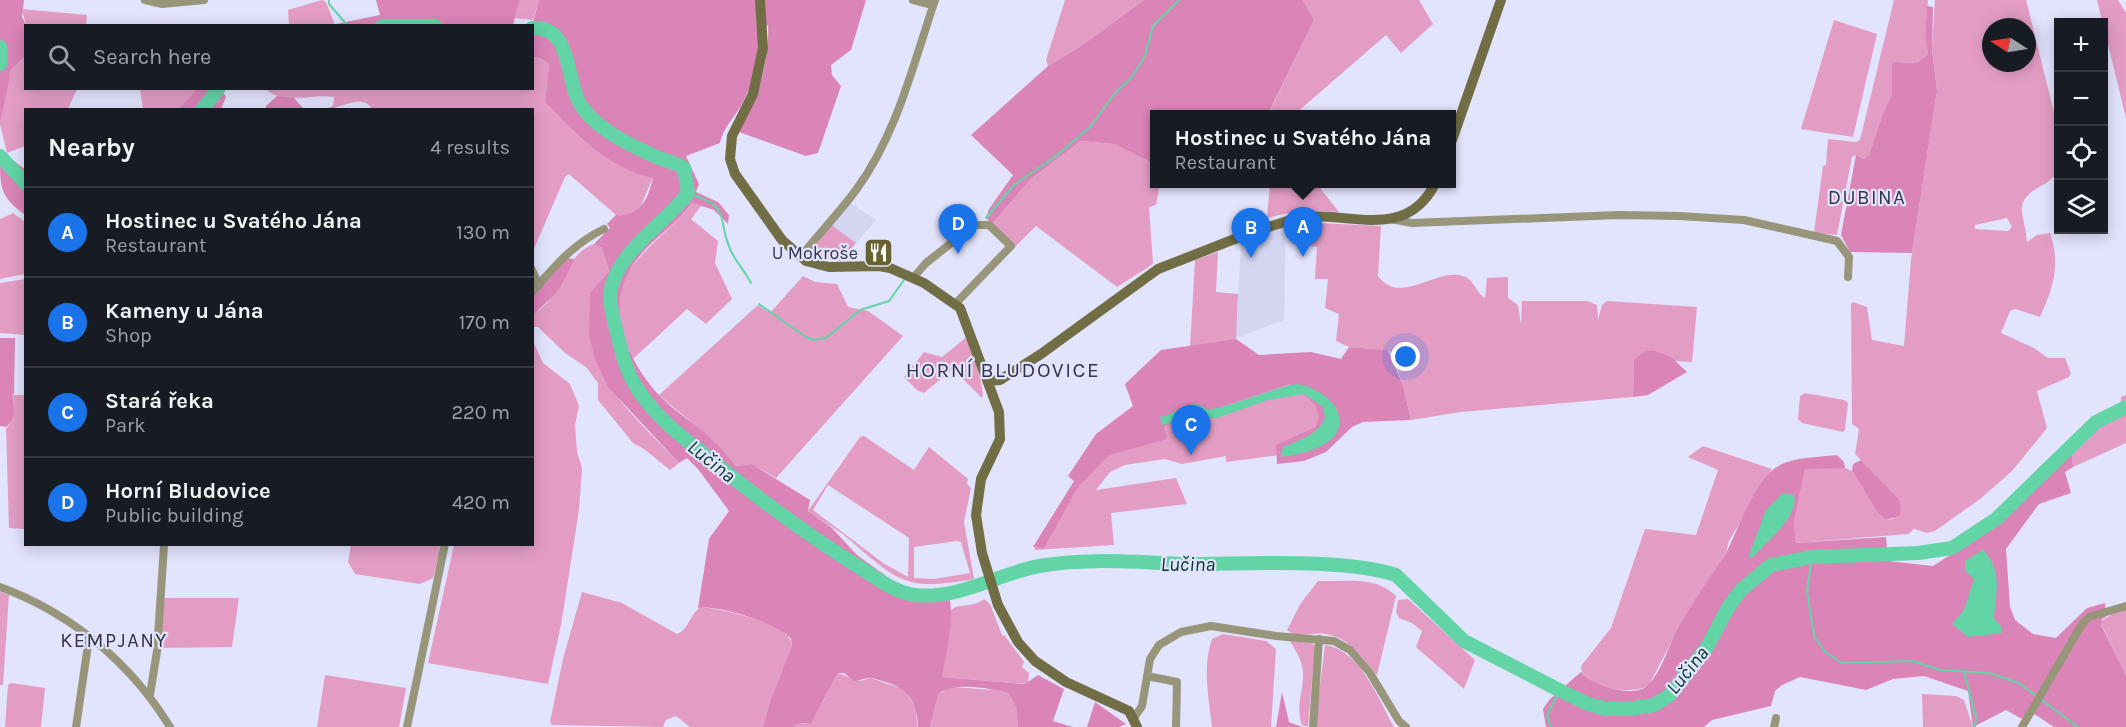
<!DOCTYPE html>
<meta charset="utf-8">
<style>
:root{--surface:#171b24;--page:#20242c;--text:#f1f3f6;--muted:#9ea1a6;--line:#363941;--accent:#1a73e8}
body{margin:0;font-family:Karla,sans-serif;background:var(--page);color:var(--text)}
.controls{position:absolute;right:18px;top:18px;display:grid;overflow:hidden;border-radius:0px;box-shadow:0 3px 15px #0003}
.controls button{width:54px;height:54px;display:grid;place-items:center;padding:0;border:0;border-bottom:2px solid var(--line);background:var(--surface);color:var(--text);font:30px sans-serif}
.compass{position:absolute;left:1982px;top:18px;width:54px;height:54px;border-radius:50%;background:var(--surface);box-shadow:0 3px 15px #0003;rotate:282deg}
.you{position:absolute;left:1406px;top:357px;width:21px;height:21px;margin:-15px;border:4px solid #fff;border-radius:50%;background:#1a73e8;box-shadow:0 0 0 9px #1a73e833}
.badge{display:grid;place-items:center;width:39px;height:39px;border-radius:50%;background:var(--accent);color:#fff;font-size:20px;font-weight:700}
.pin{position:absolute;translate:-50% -50px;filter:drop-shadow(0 2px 3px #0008)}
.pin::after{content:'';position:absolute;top:32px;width:21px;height:18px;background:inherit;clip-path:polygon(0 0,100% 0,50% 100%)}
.popup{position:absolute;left:1150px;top:110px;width:306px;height:78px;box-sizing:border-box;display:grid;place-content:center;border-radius:0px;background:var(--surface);filter:drop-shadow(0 2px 4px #0005);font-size:20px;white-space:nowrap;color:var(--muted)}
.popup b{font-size:22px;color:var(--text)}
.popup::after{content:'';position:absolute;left:50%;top:100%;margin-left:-12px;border:12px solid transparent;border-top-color:var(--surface)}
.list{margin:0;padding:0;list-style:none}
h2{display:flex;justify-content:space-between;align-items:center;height:78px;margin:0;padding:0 24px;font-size:26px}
h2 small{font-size:20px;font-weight:400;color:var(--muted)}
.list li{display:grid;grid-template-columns:39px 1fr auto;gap:18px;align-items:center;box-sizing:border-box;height:90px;padding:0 24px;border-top:2px solid var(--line)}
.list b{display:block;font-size:22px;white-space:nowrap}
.list p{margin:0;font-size:20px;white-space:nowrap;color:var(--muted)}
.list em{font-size:20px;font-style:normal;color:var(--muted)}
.icon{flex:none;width:33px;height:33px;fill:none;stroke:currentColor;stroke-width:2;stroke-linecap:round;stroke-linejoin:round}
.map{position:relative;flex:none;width:2126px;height:727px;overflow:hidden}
.search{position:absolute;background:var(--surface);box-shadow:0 3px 15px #0003;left:24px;top:24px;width:510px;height:66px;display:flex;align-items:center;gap:15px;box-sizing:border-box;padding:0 21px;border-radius:0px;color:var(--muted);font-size:22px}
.panel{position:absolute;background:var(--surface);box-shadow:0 3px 15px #0003;left:24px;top:108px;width:510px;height:438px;border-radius:0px}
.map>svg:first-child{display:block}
.built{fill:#d4d5f1}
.green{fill:#e39dc5;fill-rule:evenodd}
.forest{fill:#db84b8}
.water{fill:#62d4a6}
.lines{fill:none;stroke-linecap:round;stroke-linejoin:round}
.stream{stroke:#62d4a6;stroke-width:2}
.river{stroke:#62d4a6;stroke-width:14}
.street{stroke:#97957a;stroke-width:8}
.secondary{stroke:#716e46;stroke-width:10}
.labels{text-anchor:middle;stroke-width:4.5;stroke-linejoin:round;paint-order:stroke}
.poi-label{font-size:18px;fill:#33334b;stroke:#e2e3fc;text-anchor:end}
.neighbourhood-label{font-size:20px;letter-spacing:1.5px;fill:#33334b;stroke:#e2e3fc}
.water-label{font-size:20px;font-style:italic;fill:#033826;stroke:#e2e3fc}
.quarter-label{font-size:21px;letter-spacing:1.5px;fill:#33334b;stroke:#e2e3fc}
</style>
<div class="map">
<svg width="2126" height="727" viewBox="0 0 2126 727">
<rect width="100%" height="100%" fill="#e2e3fc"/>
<path class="built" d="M849,202L876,220L842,260L812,254L811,249Z
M1286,225L1284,320L1236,338L1241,243Z"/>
<path class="green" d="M322,0L326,2L335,25H289L288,10Z
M520,0H539L533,20L515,18Z
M1065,0H1144L1078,48L1048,66L1046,60Z
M1303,0H1419L1433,24L1401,53L1386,35L1295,114L1268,115L1314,20Z
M1894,0H1928L1925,38L1928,54L1917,63L1895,62L1892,65V94L1883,113L1869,155L1864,159L1856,155L1852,157L1837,235L1814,233L1823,166L1826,165L1828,139L1856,142L1860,140Z
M1935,0H2026L2058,128V174C2052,177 2049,182 2043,185C2010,202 2025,212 2027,242L2037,235L2050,233C2061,265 2053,288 2040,317L2015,309L2010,311L2001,333L2034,348L2048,358H2065L2071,373L2069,377L2037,391L2047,428L2012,471L1980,499L1935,531L1927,533L1914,529L1908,534L1796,543L1794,522L1805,468H1845L1852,471L1878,513L1886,520L1893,519L1899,499L1855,454L1859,429L1852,424L1851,304L1853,302L1867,307L1872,340L1904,346L1911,260L1937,91L1932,47ZM1991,27H2027V63H1991ZM2007,218L2012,227L2008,231L1975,229V225Z
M2097,0H2118L2126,13V118Z
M22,9L87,15L86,26L26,25Z
M1834,20L1877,34L1853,137L1801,129Z
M25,56L26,88L77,89L68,109L26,110L25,146L7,153L0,124L4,99L11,70Z
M533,57L542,59L549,65L545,102C577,134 607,169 653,177L640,208L631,215H616L569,174L565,177L533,251L532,110H373C362,92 341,109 326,109L333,106L334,97C313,93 283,106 266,89L532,88Z
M140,89H198L179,110L143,109Z
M1081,141L1114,144L1154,164V184H1160L1156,205L1149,207L1153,264L1117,287L1036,226L1015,247L992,224L1031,179Z
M1270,184H1317L1339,212L1302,210L1267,218Z
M692,203L701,206L691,219L718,241L715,263L732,299L706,324L687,309L633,359C628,347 621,333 619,320C609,266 665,240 692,203Z
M13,213L25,222V274L0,279V219Z
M1318,223L1381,226L1378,276C1399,305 1433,271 1458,275C1475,277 1474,291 1485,298L1487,278L1508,277V298L1518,305L1521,325L1522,301H1587L1597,305L1598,320L1602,305L1607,301L1697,307L1692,362L1675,361L1652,350L1634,360L1633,397L1461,412L1411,420L1403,385L1391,352L1388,350L1349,347L1336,341L1339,314L1325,308L1328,279H1315L1317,247L1301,245L1302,224Z
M831,225L856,243L841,261L812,254L811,249Z
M594,244L602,248L609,271C593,289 594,291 591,315C584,378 640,421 679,463L670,470L644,449L633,443L598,400V383L586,367L565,353L538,327H534L533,330V316C539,309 553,299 557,292C567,273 572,252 594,244Z
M1218,252L1216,292L1238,294L1236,339L1190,347L1195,260Z
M803,276L815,282L837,284L848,307L868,311L903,336L776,478L752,464L736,466L715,442L659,395L758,305L770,313Z
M25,279V335L0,333V283Z
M968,336C971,350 986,389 982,398L953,369L924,393L917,390L904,377L924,352L942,357Z
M533,341L543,363L570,384L579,406L575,425L577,452L582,468L579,510L561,625L548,684L428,663L454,545L532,544Z
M1268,364L1328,398L1334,416L1288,454L1226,462V456L1182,464L1165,459L1125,465L1110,472L1096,490L1176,478L1187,504L1111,513L1114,545L1034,550L1072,485L1091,464Z
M1805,393L1844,400L1848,403L1845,430L1843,432L1802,423L1798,419L1800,396Z
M12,395H25V536L24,529L9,528L6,429C15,417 14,409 12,395Z
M2126,395V443L2073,467L2072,449L2105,418L2120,409L2121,397Z
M864,436L914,470L929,447L968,479L967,484L971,488L964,522L974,579C907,591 899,583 850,540C837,529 822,521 808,511L860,437ZM828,485L909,538L908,577L883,563L813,510ZM957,541L961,542L970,573L934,579L914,578V547Z
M1703,446L1772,469L1729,541L1726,553L1678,629L1649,685C1635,696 1580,689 1581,666L1611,628L1645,529L1696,535L1718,470L1688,457Z
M351,545H442L433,578L420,584L355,574L348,562Z
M1318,581C1344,582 1376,575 1396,596L1377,675C1362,659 1350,637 1325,634C1313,632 1297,639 1287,630L1301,603Z
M0,592L9,595L3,685H0Z
M582,592L622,603L677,634C689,630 690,613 701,607C721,609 790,623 792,645L770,701L763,727H690L676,716L666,720L663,727L552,725L550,722L563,659Z
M164,598H239L232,647L159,648Z
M984,599L990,604L1002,635L1005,636L1024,662L1022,667L1029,673L1028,684L941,677L951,610C961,602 971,609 984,599Z
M1408,599L1475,660L1464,689L1416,647L1422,631L1412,623L1399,618L1396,612L1398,600Z
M2126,609V675L2100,622L2112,614Z
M1223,634L1266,641L1276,649L1271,727H1212C1209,699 1202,667 1212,639Z
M1290,641L1311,643L1315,646L1308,727L1302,725C1295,706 1304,691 1303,672C1302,660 1296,651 1290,641Z
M1325,645C1361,650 1378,699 1394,727H1315Z
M838,673L859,681L871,678L905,690L916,708L917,727H794L798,724H806L822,703Z
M325,675L406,688L399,727H317Z
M11,683L45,688L41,727H5L8,685Z
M951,687L995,690L1009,694L1016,707L1018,727H930L938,695Z
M1922,694L1956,696L1964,700L1973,727H1923Z"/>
<path class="forest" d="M0,0H24L22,17L26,25L25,56L11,70L0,124Z
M376,0H520L513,25H331L380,15Z
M539,0H866L851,50L831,65L832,75L841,86L818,153L806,156L739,132C757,97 770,64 768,25L760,32C759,58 754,84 741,106C733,119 723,128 720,143L686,156L699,184L696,192L718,202L729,215L728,224L714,210L692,203C674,228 645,243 630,270C605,311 629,362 658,394C675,412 697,425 715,442C722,449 729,458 736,466L752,464L810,500L808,511L832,528L857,555L907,591L948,592C956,617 946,651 942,677L1025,684L1038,675L1064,689L1053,721L1073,727H1018L1016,707L1009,694C991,688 952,681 938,695L930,727H918C917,693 902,686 872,678C867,677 860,681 854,681L844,673H838L811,723L798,724L794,727H763L770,701L792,645L791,639C780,624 717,604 698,608L709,539L729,511L698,469L687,458L679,463L608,387L595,359L589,335L590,293L609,271L602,248L594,244L610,228L607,224L616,215C640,217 648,199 653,178C606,168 578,135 545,102L549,65L542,59L533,57L532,26Z
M1144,0H1303L1314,20L1268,114L1154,115V164L1114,144L1081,141L1031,179L992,224L986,218L989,209L1013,175L971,135L1048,66L1078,48Z
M1927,6L1933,7L1932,48L1937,91L1912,253L1850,252L1841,235L1856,155L1864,159L1869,155L1883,113L1892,94V65L1894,62L1917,63L1928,54L1925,38Z
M198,88L221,89L226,97L221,109H179Z
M277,96L294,98L304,109H266V106Z
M8,157L25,169V215C1,197 0,189 0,160Z
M565,258L574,259C574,262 557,294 554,296C546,303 539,308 533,316V287Z
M0,338H15L14,394L12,395C14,408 17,418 6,427L0,426Z
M1236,339L1259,355L1311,352L1341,359L1349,347L1388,350L1403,385L1411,420L1363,422L1352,427L1326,452L1304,461L1277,464L1276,445L1316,427C1325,406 1305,395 1289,384L1164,426L1167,439L1109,455L1078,487L1044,548L1033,547L1074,481L1068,476L1096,434L1133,406L1125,384L1161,350Z
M1652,350L1671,357L1687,372L1648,395L1633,397L1634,360L1644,352Z
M2072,449L2073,467L2065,472L2071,493L2039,504L2006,549L2010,607L2015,620L2033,634L2056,638L2087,608L2105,603L2106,617L2102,619L2101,625L2126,675V727H2054L2028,710L2022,719L2006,710L1973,727L1968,691L1924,676L1893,679L1866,690L1800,677L1782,685L1775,691L1771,706L1712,720L1704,727H1546L1543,709L1550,699L1581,672C1590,686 1636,699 1648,685C1661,672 1668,648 1676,632C1691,604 1709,579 1726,553C1738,530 1757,474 1782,464C1797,457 1820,457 1837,455L1844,462L1845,468L1805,469L1794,522L1796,543L1886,537L1888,561L1933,566L1995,526Z
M1861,460L1899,499L1901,515L1886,520L1878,513L1852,471L1853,464Z
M1282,692L1289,722L1302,727H1276Z
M1095,702L1126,724L1119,727H1087Z"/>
<path class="water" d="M1296,384C1317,386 1351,408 1336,434C1326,449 1297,455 1281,457L1283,447C1300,440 1317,435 1325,418L1323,407L1304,394L1268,400L1217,418L1186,419L1162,425L1160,417C1173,415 1182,405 1195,404C1202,404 1206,411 1212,409C1239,404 1267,390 1296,384Z
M1783,493L1794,495C1799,517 1767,541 1754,556L1748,558L1766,510Z
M1983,550C2003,571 1996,593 1994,618L2002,628V633L1968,637L1952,624L1964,610L1974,579L1965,571V561Z"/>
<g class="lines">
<path class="stream" d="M329,0V4L348,26
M688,193C734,208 715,216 731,251C736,262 745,271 751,283
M986,218L1014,185L1056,156L1090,127L1115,93L1132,77L1145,56L1153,26L1179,0
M759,304L806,337L813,340L826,338L860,310L889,301L904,280
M1812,557L1807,591L1814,636L1825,652L1842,663L1912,661L1940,670L1989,673L2019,683L2078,727
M1964,672L1976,717L1975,727
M1551,727L1547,716L1559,690"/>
<path class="river" d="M382,26H435
M532,28C574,25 565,84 582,107C600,132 632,146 659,158C668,161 676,163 684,168L688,193C664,225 617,251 610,293C608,302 622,354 626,366C630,378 639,392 647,402C665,425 689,442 711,460C760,500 809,536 862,569C878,579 896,593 915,595C959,600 997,574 1039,566C1089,557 1143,563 1193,564C1251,564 1342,558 1396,575L1464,641L1559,690L1588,704L1606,709H1629L1654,705L1670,695L1707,647L1729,606L1741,590L1771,565L1812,557L1918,553L1952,548L1996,519L2096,422L2126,407
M0,47V64
M202,110L219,88
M0,156L26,184"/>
<path class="street" d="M145,0L162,4L204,0
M913,0L933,5
M1390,219L1412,223L1619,215L1679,216L1744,220L1837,241L1849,257L1848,277
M800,257C818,235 839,213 856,190C897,134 913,65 935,0
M532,270L539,285
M913,278L926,263L974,225H989L1011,246L956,303
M532,292C554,267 574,243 604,229
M0,587C71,613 131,663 170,727
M1147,676L1177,682L1176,727
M150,695L157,651L164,546
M1134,718L1142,706L1150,659L1159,645L1181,632L1211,626L1276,636L1334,641L1350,650L1370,673L1399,721L1406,727
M76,727L89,638
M407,727L445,544
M1313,727L1319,639
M1774,727L1776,718
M2022,727L2082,624L2089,617L2126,606"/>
<path class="secondary" d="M760,0L763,48L753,94L732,136L730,159L735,174L782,240L806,261L829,267L879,266L890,268L924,283L960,308L999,412L1000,439L981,479L976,515L982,553L998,605L1018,642L1035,661L1066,682L1129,711L1137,727
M1452,140L1501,0
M988,381L1000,380L1041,354L1158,269L1250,233L1300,217C1348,211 1405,242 1435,184"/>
</g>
<defs>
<symbol id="restaurant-square" viewBox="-11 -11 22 22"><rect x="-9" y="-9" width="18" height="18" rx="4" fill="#67622f" stroke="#e2e3fc"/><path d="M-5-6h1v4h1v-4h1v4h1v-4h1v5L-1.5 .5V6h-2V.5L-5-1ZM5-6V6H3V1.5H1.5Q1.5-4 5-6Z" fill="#fff"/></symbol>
</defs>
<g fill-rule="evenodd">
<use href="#restaurant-square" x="862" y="236" width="33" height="33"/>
</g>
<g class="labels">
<g class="poi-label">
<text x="858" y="259">U Mokroše</text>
</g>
<g class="neighbourhood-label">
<text x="1867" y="204">DUBINA</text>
<text x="114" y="647">KEMPJANY</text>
</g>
<g class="water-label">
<text transform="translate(712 461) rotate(39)" y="7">Lučina</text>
<text x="1188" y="571">Lučina</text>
<text transform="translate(1687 670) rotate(-51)" y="7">Lučina</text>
</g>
<g class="quarter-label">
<text x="1003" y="377">HORNÍ BLUDOVICE</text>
</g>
</g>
</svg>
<div class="controls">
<button>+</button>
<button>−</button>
<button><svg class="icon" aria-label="locate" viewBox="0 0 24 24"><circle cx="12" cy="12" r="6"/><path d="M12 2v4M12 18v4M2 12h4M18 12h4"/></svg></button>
<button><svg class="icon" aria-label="layers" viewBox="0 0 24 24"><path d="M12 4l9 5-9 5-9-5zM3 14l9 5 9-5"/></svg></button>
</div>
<svg class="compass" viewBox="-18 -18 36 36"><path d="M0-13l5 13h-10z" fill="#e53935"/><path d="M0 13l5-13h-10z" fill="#9ea1a6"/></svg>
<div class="you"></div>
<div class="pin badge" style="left:1303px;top:257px">A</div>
<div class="popup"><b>Hostinec u Svatého Jána</b>Restaurant</div>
<div class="pin badge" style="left:1251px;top:258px">B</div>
<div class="pin badge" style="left:1191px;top:455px">C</div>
<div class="pin badge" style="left:958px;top:254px">D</div>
<div class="search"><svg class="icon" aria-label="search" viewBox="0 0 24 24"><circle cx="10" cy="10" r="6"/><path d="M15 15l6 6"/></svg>Search here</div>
<section class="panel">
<h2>Nearby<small>4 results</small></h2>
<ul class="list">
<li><span class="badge">A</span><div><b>Hostinec u Svatého Jána</b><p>Restaurant</p></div><em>130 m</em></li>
<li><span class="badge">B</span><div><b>Kameny u Jána</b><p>Shop</p></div><em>170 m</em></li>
<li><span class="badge">C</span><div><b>Stará řeka</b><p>Park</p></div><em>220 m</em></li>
<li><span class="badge">D</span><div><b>Horní Bludovice</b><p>Public building</p></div><em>420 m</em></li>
</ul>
</section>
</div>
